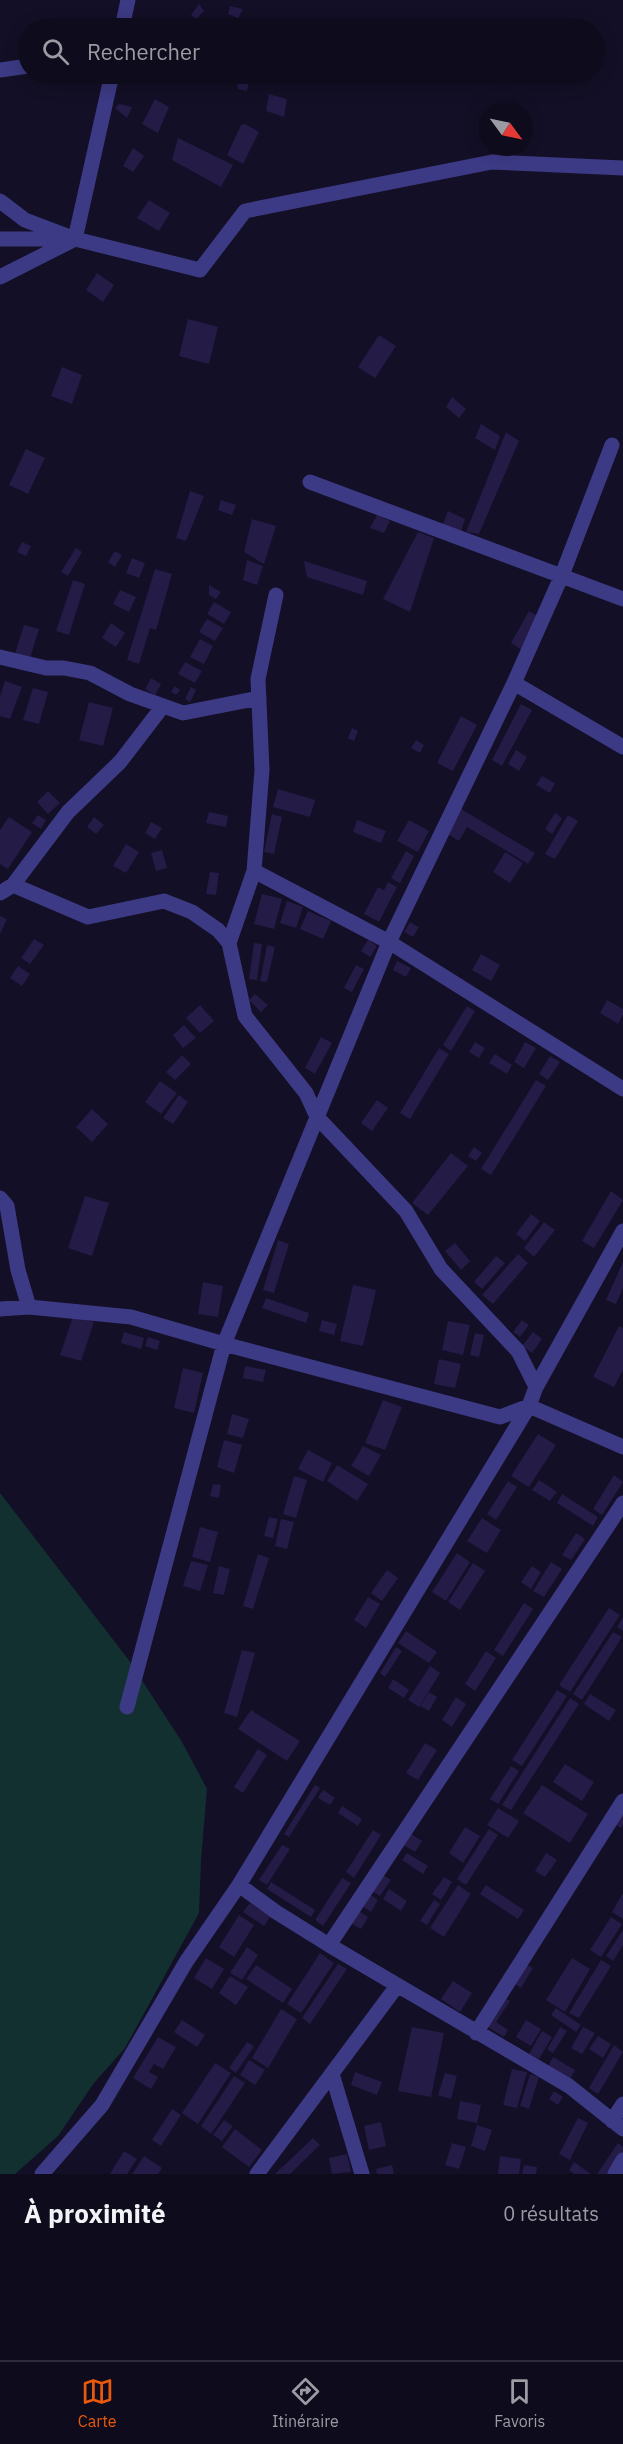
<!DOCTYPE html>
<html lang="fr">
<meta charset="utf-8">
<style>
:root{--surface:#0e0b1c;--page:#171425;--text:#f1f3f6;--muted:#9b9ba3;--line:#2e2b3b;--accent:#ea580c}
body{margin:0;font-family:"IBM Plex Sans",sans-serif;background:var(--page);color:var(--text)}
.compass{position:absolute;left:479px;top:102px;width:54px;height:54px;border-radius:50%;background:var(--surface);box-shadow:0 3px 15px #0003;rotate:123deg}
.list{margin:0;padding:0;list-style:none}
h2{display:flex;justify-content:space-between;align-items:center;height:78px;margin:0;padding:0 24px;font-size:26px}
h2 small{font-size:20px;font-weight:400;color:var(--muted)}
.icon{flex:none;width:33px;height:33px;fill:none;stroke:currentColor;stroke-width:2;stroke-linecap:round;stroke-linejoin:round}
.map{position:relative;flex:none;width:623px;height:2174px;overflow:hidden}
.search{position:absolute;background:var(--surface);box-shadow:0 3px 15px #0003;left:18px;right:18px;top:18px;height:66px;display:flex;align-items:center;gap:15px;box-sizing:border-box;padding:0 21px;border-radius:33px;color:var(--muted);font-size:22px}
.sheet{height:186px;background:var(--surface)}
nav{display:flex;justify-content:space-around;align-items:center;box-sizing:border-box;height:84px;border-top:2px solid var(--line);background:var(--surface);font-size:16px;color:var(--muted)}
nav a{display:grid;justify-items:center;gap:3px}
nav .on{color:var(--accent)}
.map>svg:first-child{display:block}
.green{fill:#12302f}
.building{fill:#241b47}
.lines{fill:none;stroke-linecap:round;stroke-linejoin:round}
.minor{stroke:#3d3a85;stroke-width:15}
</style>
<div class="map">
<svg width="623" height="2174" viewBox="0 0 623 2174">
<rect width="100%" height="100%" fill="#130f26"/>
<path class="green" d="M0,1493L128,1659L182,1742L207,1789L201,1860L199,1913L125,2048L94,2083L58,2136L15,2174H0Z"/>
<path class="building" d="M199,4L204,11L196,19L191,15Z
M230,6L243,9L238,18L228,14Z
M259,18L268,22L267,28H256Z
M158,20L171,28H151Z
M270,21L287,26L286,28H268Z
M126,74H147L144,83L125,77Z
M237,81H249L247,91L238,89Z
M269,94L287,99L284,117L266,111Z
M155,99L169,107L158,133L142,124Z
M119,104L132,107L127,118L115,108Z
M245,124L259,132L243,164L227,155L241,125Z
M178,138L233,165L221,187L172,160Z
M133,148L144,156L133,172L123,166Z
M149,200L170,213L159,231L137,218Z
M97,273L114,285L103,302L86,290Z
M188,319L218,327L209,364L179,356Z
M379,335L396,346L375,378L358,367Z
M62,367L82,375L72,404L51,396Z
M452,397L466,409L459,418L446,407Z
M481,424L500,436L495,450L475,438Z
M506,432L519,441L479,534L466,532Z
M26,449L45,458L28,494L9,485Z
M190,491L204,496L186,541L176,538Z
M221,500L236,505L232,515L218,510Z
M448,511L465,519L461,531L443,524Z
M377,515L390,521L384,533L370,528Z
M252,519L276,526L264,564L244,552Z
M418,532L434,538L410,612L383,599Z
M22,542L31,546L26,556L17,552Z
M76,548L82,552L68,576L61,572Z
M115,551L122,555L115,567L108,562Z
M132,558L145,563L139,578L126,573Z
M247,560L263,566L257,585L243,580Z
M304,561L367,581L363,595L307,577Z
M155,569L172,574L156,630L150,628L139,664L127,660Z
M73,580L85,584L69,635L56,631Z
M209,585L221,592L216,599L209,595Z
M120,590L136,597L129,612L113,604Z
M214,602L231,612L224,624L207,614Z
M529,611L540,617L522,650L511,643Z
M207,619L223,628L215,641L199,632Z
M111,623L125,633L116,647L102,638Z
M24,625L39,629L30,658L15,654Z
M200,639L213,646L204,664L190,657Z
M185,662L202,671L195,683L178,674Z
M151,678L161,684L155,695L145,689Z
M5,681L22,687L10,719L0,716V696Z
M175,686L180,690L176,695L171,692Z
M191,687L196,690L190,702L185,699Z
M33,688L48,692L39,724L23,720Z
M89,702L113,708L103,746L79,740Z
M521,704L532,710L502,766L492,760Z
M461,716L477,725L453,771L437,763Z
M352,728L358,731L354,741L348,738Z
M416,740L424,745L420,753L411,748Z
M516,750L527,757L519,771L508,764Z
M542,776L555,783L550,793L536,785Z
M278,789L315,800L310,817L273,807Z
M48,791L60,803L48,814L37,802Z
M461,809L535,853L528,864L467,827L459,841L446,833Z
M209,812L228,816L226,827L206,823Z
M555,813L562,818L552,834L545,829Z
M272,814L282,817L274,854L264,852Z
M38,815L46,820L41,829L32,823Z
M568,815L578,821L555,859L545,854Z
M9,817L32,832L8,869L0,864V830Z
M94,817L104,825L96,834L87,827Z
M357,820L386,831L381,843L353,832Z
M409,820L429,831L418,852L397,841Z
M151,822L162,828L155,839L145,833Z
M126,844L139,852L126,873L113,866Z
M162,850L167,868L156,871L151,853Z
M406,851L414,856L400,883L391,878Z
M505,852L523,863L510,883L493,872Z
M210,872L219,873L216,895L206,894Z
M388,882L397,887L379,922L364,914L378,887L384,890Z
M262,894L282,899L274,929L254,924Z
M287,901L303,907L296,928L280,923Z
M308,911L331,921L323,939L300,929Z
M0,916L7,919L0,934Z
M410,922L419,927L413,937L404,932Z
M34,939L44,945L30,964L21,958Z
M368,940L377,946L370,957L361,951Z
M254,943L262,944L257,980L249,979Z
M267,945L275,947L267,982L260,981Z
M481,954L500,965L491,981L472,970Z
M397,961L411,968L406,977L393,970Z
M356,965L364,969L352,992L344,988Z
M18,966L30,974L22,986L10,978Z
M255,994L268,1005L261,1012L249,1000Z
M607,1000L623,1009V1015L618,1024L600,1013Z
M200,1005L214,1021L200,1033L186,1018Z
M467,1006L475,1011L451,1051L443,1045Z
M184,1025L196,1038L183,1048L173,1035Z
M321,1037L332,1043L315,1074L305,1068Z
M475,1042L485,1048L479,1058L469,1052Z
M525,1042L536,1048L524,1068L514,1062Z
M439,1048L449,1054L410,1119L400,1113Z
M495,1054L512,1065L507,1074L489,1063Z
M182,1055L191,1064L175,1080L166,1072Z
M550,1056L560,1062L548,1080L539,1074Z
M536,1080L546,1086L491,1175L481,1169Z
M160,1081L177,1093L161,1114L145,1102Z
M179,1095L188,1102L173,1124L163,1118Z
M377,1100L388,1108L372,1131L361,1123Z
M92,1109L108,1124L92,1142L76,1127Z
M474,1147L482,1153L476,1161L468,1156Z
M451,1153L468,1166L428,1215L412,1203Z
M611,1191L623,1200L594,1248L582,1241Z
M85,1196L109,1203L92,1256L68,1248Z
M531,1214L540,1221L525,1241L516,1234Z
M544,1222L555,1230L534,1257L524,1248Z
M278,1240L289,1244L274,1293L263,1290Z
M455,1243L470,1261L461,1270L445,1251Z
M518,1254L528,1263L493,1304L482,1295Z
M496,1256L505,1263L482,1289L474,1282Z
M623,1262V1288L616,1304L606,1300Z
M203,1282L223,1286L218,1317L198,1314Z
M353,1285L376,1290L363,1346L340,1341Z
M266,1298L309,1313L306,1323L262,1308Z
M73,1316L94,1322L81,1361L60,1355Z
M322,1320L337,1324L334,1335L319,1331Z
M522,1320L529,1325L520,1337L513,1332Z
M448,1321L470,1325L463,1355L442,1350Z
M619,1326L623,1328V1370L614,1387L593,1377Z
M124,1332L144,1338L141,1349L121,1343Z
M533,1332L542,1339L532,1353L522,1346Z
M475,1333L484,1335L479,1357L470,1355Z
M148,1337L160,1341L157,1350L145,1346Z
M439,1359L461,1364L455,1388L434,1384Z
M245,1366L266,1370L263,1382L243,1378Z
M183,1368L203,1373L194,1413L174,1408Z
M383,1400L402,1407L385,1450L365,1443Z
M232,1414L249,1419L243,1438L227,1434Z
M538,1434L556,1445L529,1487L511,1476Z
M224,1440L242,1445L234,1473L217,1467Z
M363,1446L381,1455L369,1476L351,1466Z
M308,1450L332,1463L323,1482L298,1469Z
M337,1465L368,1484L357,1501L327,1481Z
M614,1475L623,1482L602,1515L593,1509Z
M294,1476L307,1480L296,1518L283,1514Z
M539,1480L557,1492L550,1501L532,1490Z
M508,1481L517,1487L496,1520L487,1514Z
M213,1484L221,1485L219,1498L210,1496Z
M562,1494L598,1517L593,1526L557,1503Z
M269,1517L278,1519L273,1538L264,1536Z
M482,1518L501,1530L487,1553L467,1541Z
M281,1519L294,1522L287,1549L275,1546Z
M200,1527L218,1532L210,1562L192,1557Z
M576,1533L585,1539L571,1560L562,1555Z
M457,1553L470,1562L446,1601L432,1592Z
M258,1554L269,1558L253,1609L243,1606Z
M191,1561L208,1565L200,1591L183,1586Z
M551,1562L562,1569L544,1597L533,1591Z
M473,1563L485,1571L460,1610L448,1602Z
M219,1566L230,1569L224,1595L213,1593Z
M532,1566L541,1572L531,1589L521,1582Z
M387,1570L398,1578L382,1601L371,1593Z
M368,1597L380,1604L366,1628L354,1620Z
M524,1603L533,1609L503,1656L494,1650Z
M609,1608L620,1615L570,1692L559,1685Z
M623,1617V1631L617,1627Z
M406,1631L437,1652L429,1663L398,1643Z
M613,1632L622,1637L582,1700L573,1694Z
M396,1647L402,1651L385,1677L380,1673Z
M242,1650L255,1653L237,1717L224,1713Z
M486,1651L496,1658L475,1691L465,1684Z
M430,1666L440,1673L419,1707L408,1700Z
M393,1679L409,1690L404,1698L388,1688Z
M557,1690L567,1696L522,1766L512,1760Z
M429,1692L437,1697L429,1711L420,1706Z
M590,1694L616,1710L609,1721L584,1704Z
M456,1697L466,1704L452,1727L442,1720Z
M570,1698L579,1704L511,1810L502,1805Z
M251,1710L300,1741L287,1761L238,1729Z
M425,1743L437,1750L418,1780L406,1773Z
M258,1749L267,1755L243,1793L234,1787Z
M565,1764L594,1782L582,1801L553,1782Z
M511,1766L519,1771L498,1804L490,1799Z
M315,1785L320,1788L289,1837L284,1834Z
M542,1785L588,1814L570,1843L523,1813Z
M323,1790L335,1798L330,1805L318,1798Z
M342,1806L362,1819L358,1826L338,1813Z
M623,1807V1825L621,1828L613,1823Z
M498,1808L519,1821L508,1838L487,1825Z
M465,1827L480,1836L463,1863L449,1853Z
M489,1829L498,1835L466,1885L457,1879Z
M373,1830L381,1835L354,1878L346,1872Z
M408,1832L422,1841L415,1852L400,1843Z
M282,1845L290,1849L267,1885L259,1880Z
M407,1853L428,1866L423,1874L402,1860Z
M546,1853L557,1860L545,1877L535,1871Z
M380,1873L391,1880L380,1896L370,1890Z
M444,1877L452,1882L441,1900L432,1894Z
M342,1878L351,1883L323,1926L315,1920Z
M271,1882L315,1910L311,1917L267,1889Z
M458,1885L471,1894L444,1937L430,1928Z
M486,1885L524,1910L518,1919L480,1894Z
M389,1889L407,1901L401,1911L383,1899Z
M368,1893L378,1900L371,1912L360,1905Z
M623,1893V1919L612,1912Z
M434,1900L440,1904L427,1925L420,1921Z
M250,1903L270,1917L264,1926L243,1912Z
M357,1910L368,1917L361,1929L349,1922Z
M239,1915L254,1925L234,1957L219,1947Z
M611,1917L622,1924L601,1957L590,1950Z
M623,1930V1945L613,1961L606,1956Z
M247,1947L258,1955L242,1980L230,1973Z
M320,1953L334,1963L301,2013L287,2004Z
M206,1958L224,1969L212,1989L194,1978Z
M572,1958L590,1969L565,2012L546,2000Z
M601,1960L611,1966L579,2018L569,2013Z
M524,1963L533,1968L521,1988L512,1982Z
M338,1964L347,1969L310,2024L302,2018Z
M256,1965L292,1989L283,2003L246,1979Z
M230,1976L248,1987L236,2005L219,1993Z
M453,1981L472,1993L460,2012L441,1999Z
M501,1996L510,2001L496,2022L508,2030L504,2037L483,2024Z
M556,2008L581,2025L576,2032L551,2015Z
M281,2009L297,2019L268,2068L252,2058Z
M182,2020L205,2035L197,2047L174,2032Z
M526,2020L541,2029L531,2046L516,2037Z
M412,2027L444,2033L431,2097L398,2091Z
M560,2027L567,2031L553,2053L547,2049Z
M583,2027L595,2033L582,2054L571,2048Z
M542,2031L552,2037L539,2059L529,2054Z
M598,2036L611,2044L603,2058L589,2049Z
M158,2037L176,2047L163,2069L154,2064L149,2072L158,2077L151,2089L133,2078Z
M247,2042L254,2046L236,2073L229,2068Z
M614,2045L623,2052L598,2094L589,2088Z
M553,2057L575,2070L570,2079L548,2066Z
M249,2060L265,2070L255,2085L240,2075Z
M215,2063L231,2073L198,2124L182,2113Z
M512,2069L527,2072L517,2108L503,2105Z
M355,2072L382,2082L377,2095L351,2085Z
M445,2073L457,2076L451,2099L438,2095Z
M530,2074L539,2077L529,2109L520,2106Z
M234,2076L245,2083L211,2134L201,2126Z
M554,2091L563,2097L558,2105L549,2099Z
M460,2101L481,2105L477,2123L457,2119Z
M172,2109L181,2115L161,2146L152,2140Z
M578,2118L588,2123L570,2160L559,2154Z
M224,2120L233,2126L222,2141L213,2135Z
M381,2122L386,2146L369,2150L364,2126Z
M477,2125L492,2130L485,2151L471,2146Z
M235,2129L262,2150L249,2167L222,2147Z
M313,2138L320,2145L290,2174H275Z
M452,2143L466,2147L459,2169L445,2165Z
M618,2143L623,2147V2153L608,2174H597Z
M124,2151L137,2159L127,2174H110Z
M347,2154L351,2172L332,2174L329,2158Z
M144,2156L162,2168L158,2174H132Z
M500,2156L521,2159L519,2174H498Z
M574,2162L591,2174H574L569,2170Z
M392,2165L394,2174H377L376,2169Z
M524,2165L537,2167L536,2174H522Z"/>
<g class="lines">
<path class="minor" d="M122,28L128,0
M0,70L28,66
M0,201L25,220L75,239L200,270L245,211L492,162L623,168
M0,239H66
M75,239L112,74
M0,277L75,239
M310,482L623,599
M276,595L258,679L262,770L254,871L389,942L623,1089
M0,657L46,668H64L90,673L130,694L183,713L259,698
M514,683L623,747
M254,871L229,943L245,1016L306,1093L317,1117L406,1211L441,1269L518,1351L536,1387
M13,885L68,812L120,762L163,706
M0,893L13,885L88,917L164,901L192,912L218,930L229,943
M0,1198L7,1206L18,1270L29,1307
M0,1309L29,1307L131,1317L224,1344L500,1417L529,1406L623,1447
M127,1707L224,1344L389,942L514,683L562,575L612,445
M239,1885L276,1912L329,1945L569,2086L623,2129
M329,1945L623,1503
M476,2033L623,1801
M332,2074L362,2174
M612,2121L623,2104
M42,2174L102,2105L186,1962L239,1885L529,1406L536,1387L623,1231
M257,2174L397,1986
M615,2174L623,2160"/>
</g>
</svg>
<svg class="compass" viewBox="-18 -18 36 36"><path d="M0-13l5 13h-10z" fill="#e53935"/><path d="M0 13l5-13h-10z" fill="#9b9ba3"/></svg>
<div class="search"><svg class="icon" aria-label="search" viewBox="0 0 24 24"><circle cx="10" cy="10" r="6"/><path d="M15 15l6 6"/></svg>Rechercher</div>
</div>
<section class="sheet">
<h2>À proximité<small>0 résultats</small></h2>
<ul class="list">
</ul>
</section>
<nav>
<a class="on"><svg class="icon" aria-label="map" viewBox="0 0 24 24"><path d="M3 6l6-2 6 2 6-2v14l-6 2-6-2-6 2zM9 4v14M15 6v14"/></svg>Carte</a>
<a><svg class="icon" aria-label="directions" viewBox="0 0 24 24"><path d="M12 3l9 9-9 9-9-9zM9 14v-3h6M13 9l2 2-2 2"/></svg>Itinéraire</a>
<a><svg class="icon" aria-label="saved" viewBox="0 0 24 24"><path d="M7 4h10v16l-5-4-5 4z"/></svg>Favoris</a>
</nav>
